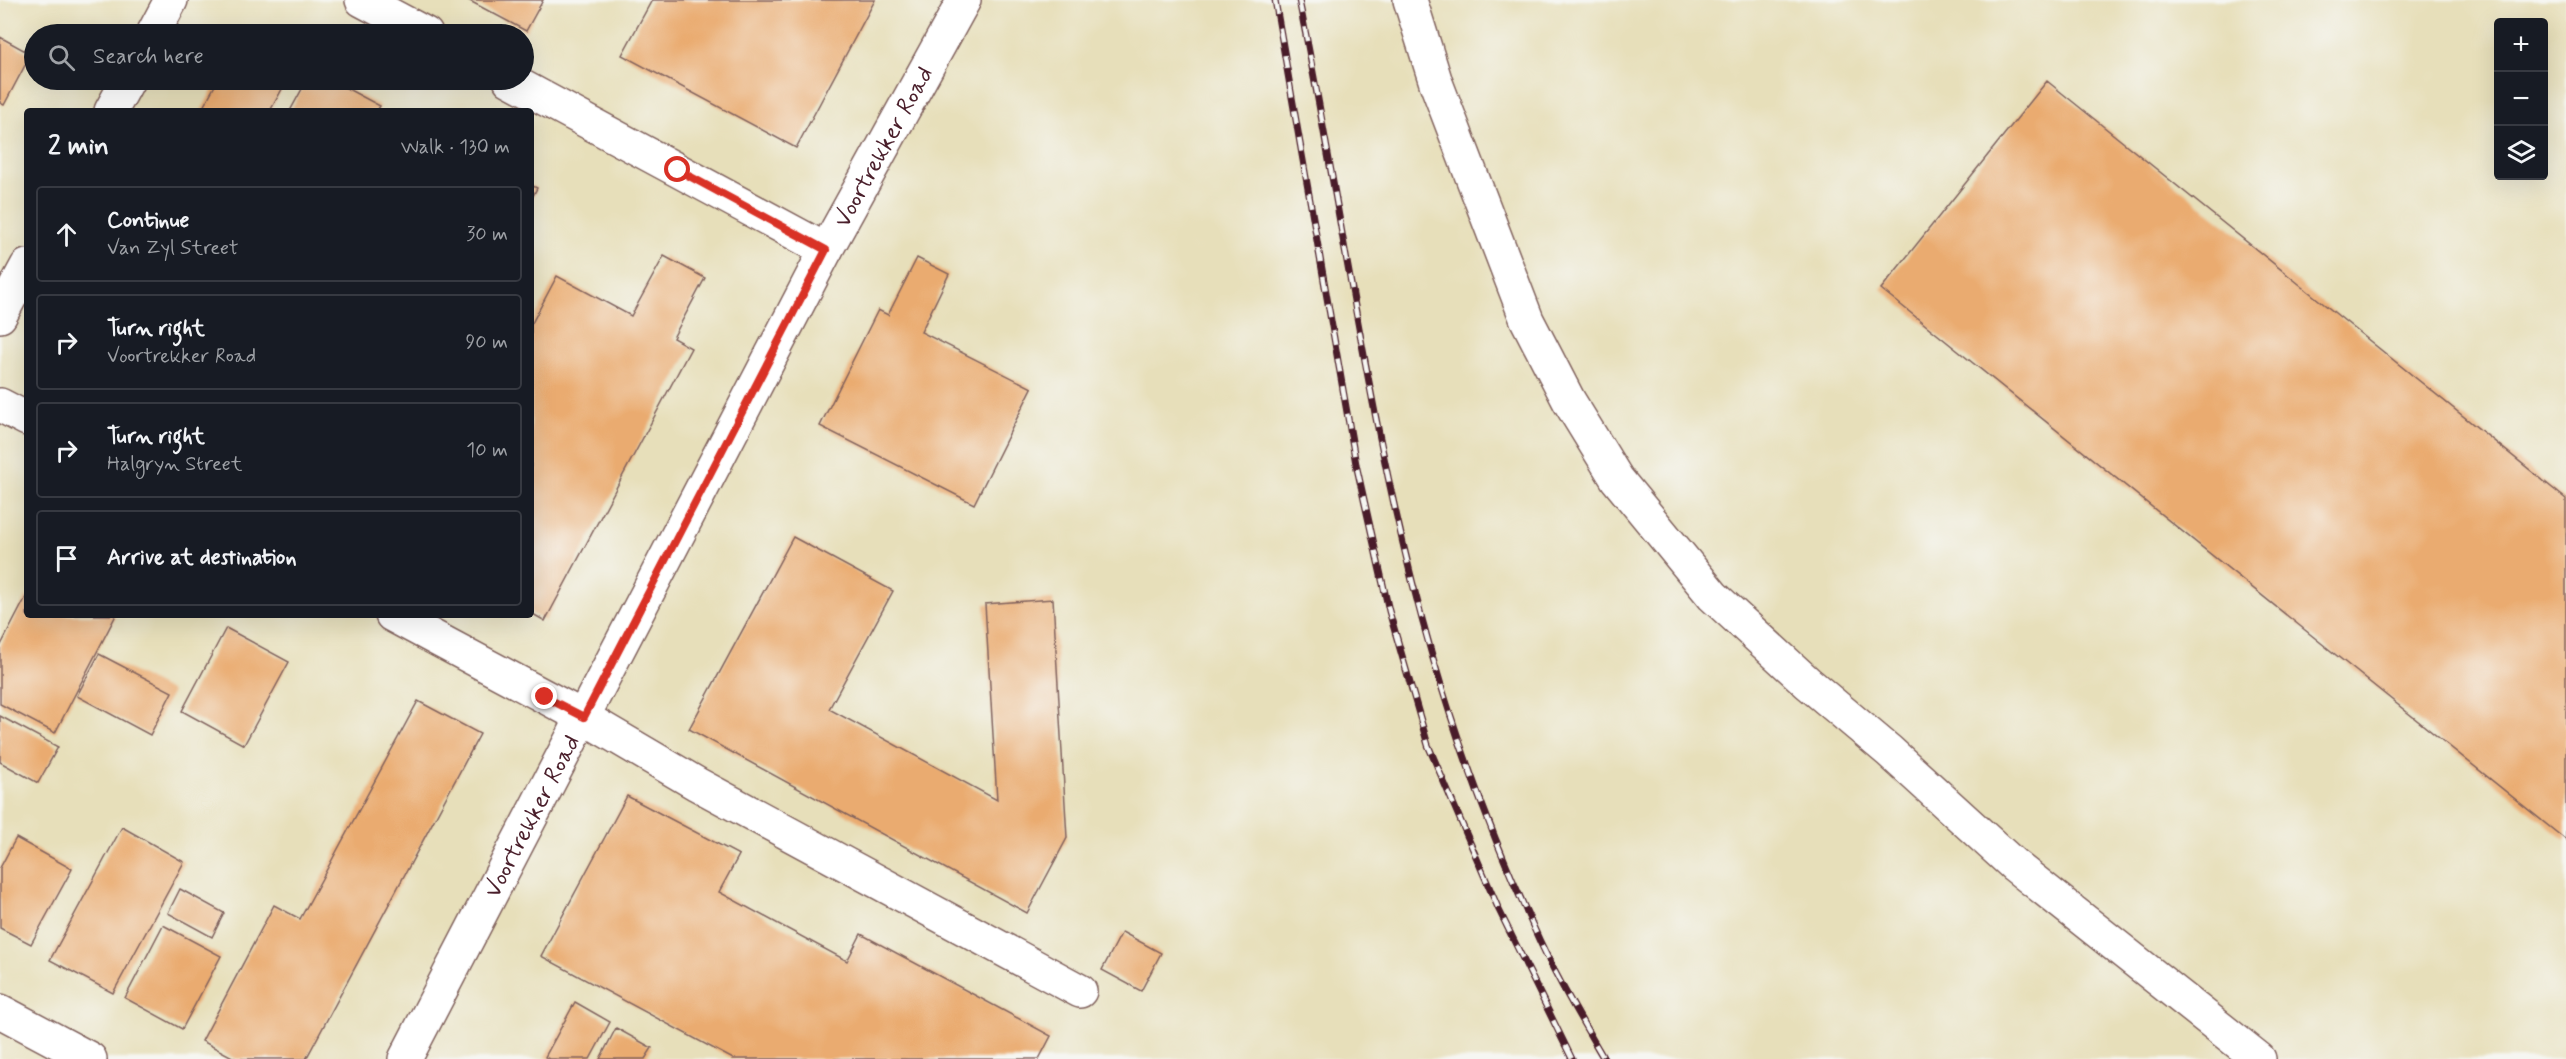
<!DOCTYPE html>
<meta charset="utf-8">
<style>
:root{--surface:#171b24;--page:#242831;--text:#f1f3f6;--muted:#9ea1a6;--line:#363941}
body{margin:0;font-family:Mynerve,sans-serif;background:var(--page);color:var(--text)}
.controls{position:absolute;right:18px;top:18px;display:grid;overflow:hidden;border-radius:6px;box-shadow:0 6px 24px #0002}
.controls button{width:54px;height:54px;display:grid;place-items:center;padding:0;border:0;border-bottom:2px solid var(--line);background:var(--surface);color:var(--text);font:30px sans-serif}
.stop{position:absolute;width:18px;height:18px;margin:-14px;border:4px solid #d93025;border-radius:50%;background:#fff}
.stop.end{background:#d93025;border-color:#fff;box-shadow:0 2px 6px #0008}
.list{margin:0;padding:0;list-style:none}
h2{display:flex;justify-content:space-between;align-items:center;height:78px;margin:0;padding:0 24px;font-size:26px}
h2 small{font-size:20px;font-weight:400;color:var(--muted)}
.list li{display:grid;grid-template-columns:39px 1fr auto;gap:18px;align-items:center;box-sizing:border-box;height:96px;margin:0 12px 12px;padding:0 12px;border:2px solid var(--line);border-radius:6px}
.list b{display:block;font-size:22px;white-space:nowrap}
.list p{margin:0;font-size:20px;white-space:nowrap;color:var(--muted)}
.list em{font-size:20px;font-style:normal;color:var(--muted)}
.icon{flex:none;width:33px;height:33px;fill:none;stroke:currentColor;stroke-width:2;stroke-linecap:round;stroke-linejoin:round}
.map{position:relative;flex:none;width:2566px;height:1059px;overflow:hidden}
.search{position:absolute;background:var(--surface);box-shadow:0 6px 24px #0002;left:24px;top:24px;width:510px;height:66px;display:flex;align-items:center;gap:15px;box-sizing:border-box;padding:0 21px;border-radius:33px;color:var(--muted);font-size:22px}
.panel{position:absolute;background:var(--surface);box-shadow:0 6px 24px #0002;left:24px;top:108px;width:510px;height:510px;border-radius:6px}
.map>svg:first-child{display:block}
.building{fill:#eaab6f}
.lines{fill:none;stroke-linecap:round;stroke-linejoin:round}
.minor-casing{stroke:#81625d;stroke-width:36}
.minor{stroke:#fff;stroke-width:33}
.rail-casing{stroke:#4a1f2b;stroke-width:7}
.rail{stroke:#f6f6f2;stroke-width:4.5;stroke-dasharray:14;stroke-linecap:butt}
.route{stroke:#d93025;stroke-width:8}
.labels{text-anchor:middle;stroke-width:4.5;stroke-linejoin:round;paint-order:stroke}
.street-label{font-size:24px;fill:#4a1f2b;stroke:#f6f6f2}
</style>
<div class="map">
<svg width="2566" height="1059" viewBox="0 0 2566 1059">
<rect width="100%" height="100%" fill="#f6f6f2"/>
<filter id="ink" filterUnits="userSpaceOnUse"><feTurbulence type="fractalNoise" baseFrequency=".0167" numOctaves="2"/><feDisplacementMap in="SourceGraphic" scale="12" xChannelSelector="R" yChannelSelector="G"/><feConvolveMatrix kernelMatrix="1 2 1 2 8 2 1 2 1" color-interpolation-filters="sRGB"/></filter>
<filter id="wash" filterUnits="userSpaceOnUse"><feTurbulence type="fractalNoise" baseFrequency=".008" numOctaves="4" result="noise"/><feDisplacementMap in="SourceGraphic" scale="24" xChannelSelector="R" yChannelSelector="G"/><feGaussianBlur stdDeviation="1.35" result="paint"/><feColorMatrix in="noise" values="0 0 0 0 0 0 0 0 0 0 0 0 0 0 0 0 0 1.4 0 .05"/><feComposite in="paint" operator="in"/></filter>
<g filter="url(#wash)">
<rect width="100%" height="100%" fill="#e7dfba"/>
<g id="blocks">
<path class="building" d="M468,0H543L526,31Z
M652,0H875L796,148L622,55Z
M246,28L258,34H243Z
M0,37L31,54L4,105L0,103Z
M218,80H287L270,111H201Z
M307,80H331L380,106L377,111H290Z
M2047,81L2566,499V840L1881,289Z
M531,185L537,188L531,200Z
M664,256L705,278L673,338L691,348L545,621L531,613V325L557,276L631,316Z
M917,258L949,274L921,332L1032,388L974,504L820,426L878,310L888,315Z
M793,537L893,591L829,709L997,800L985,604L1053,599L1067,838L1027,913L689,729Z
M27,595V615H116L55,733L0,704V647Z
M226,628L289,662L244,745L182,711Z
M99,654L172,692L150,735L77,696Z
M418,701L480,734L306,1059H236L202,1041L274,905L300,919Z
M0,716L58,747L38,783L0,762Z
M627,796L739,855L719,892L847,961L861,934L1051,1036L1039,1059H733L541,956Z
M122,827L184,862L113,993L50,960Z
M16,838L72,869L31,944L0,928V868Z
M180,889L224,913L212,937L168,913Z
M163,925L221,956L182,1029L125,998Z
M1122,932L1161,953L1141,991L1102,970Z
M575,1002L610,1022L590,1059H549L545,1057Z
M616,1028L652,1048L645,1059H600Z"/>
</g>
</g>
<g filter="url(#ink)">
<use href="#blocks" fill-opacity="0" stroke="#81625d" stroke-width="1.5"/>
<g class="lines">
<defs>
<g id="minor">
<path d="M362,0L426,34"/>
<path d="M1410,0L1436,83L1527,320L1569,401L1617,479L1713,596L1808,683L1889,751L2014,865L2259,1059"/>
<path d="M153,34L171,0"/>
<path d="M510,80L826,250"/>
<path d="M111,111L128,80"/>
<path d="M0,316L27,266"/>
<path d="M0,405L27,419"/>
<path d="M392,615L583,717L697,784L1080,991"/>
<path d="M0,1011L90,1059"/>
<path id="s1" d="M405,1059L826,250L964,0"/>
</g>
</defs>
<use href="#minor" class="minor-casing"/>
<use href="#minor" class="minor"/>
<defs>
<path id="rail" d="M1275,0L1356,464L1389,611L1428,745L1499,910L1572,1059
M1299,0C1343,217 1371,443 1432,655C1459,748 1493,839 1533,926C1553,972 1579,1016 1604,1059"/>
</defs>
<use href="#rail" class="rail-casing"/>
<use href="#rail" class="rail"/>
</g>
</g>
<g class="lines" filter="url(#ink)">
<path class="route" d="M545,697L584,717L826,250L678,170"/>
</g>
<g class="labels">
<g class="street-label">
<text dy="8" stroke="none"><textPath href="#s1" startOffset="1030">Voortrekker Road</textPath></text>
<text dy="8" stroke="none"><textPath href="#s1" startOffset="274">Voortrekker Road</textPath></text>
</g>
</g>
</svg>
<div class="controls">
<button>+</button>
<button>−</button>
<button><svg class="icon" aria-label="layers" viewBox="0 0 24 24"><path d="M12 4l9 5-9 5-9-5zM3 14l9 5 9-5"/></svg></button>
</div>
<div class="stop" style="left:678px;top:170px"></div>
<div class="stop end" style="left:545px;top:697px"></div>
<div class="search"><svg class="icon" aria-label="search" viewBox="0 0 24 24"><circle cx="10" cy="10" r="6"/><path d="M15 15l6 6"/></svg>Search here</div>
<section class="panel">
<h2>2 min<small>Walk · 130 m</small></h2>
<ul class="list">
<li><svg class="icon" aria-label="ahead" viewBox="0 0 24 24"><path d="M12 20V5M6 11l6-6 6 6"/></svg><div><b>Continue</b><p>Van Zyl Street</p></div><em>30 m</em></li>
<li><svg class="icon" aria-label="right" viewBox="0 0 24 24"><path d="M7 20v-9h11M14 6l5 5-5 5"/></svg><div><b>Turn right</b><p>Voortrekker Road</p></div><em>90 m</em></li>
<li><svg class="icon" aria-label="right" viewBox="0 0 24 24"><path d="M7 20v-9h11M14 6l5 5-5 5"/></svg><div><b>Turn right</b><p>Halgryn Street</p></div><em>10 m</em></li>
<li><svg class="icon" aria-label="arrive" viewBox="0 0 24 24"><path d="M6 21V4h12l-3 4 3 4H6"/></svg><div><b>Arrive at destination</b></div></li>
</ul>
</section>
</div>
